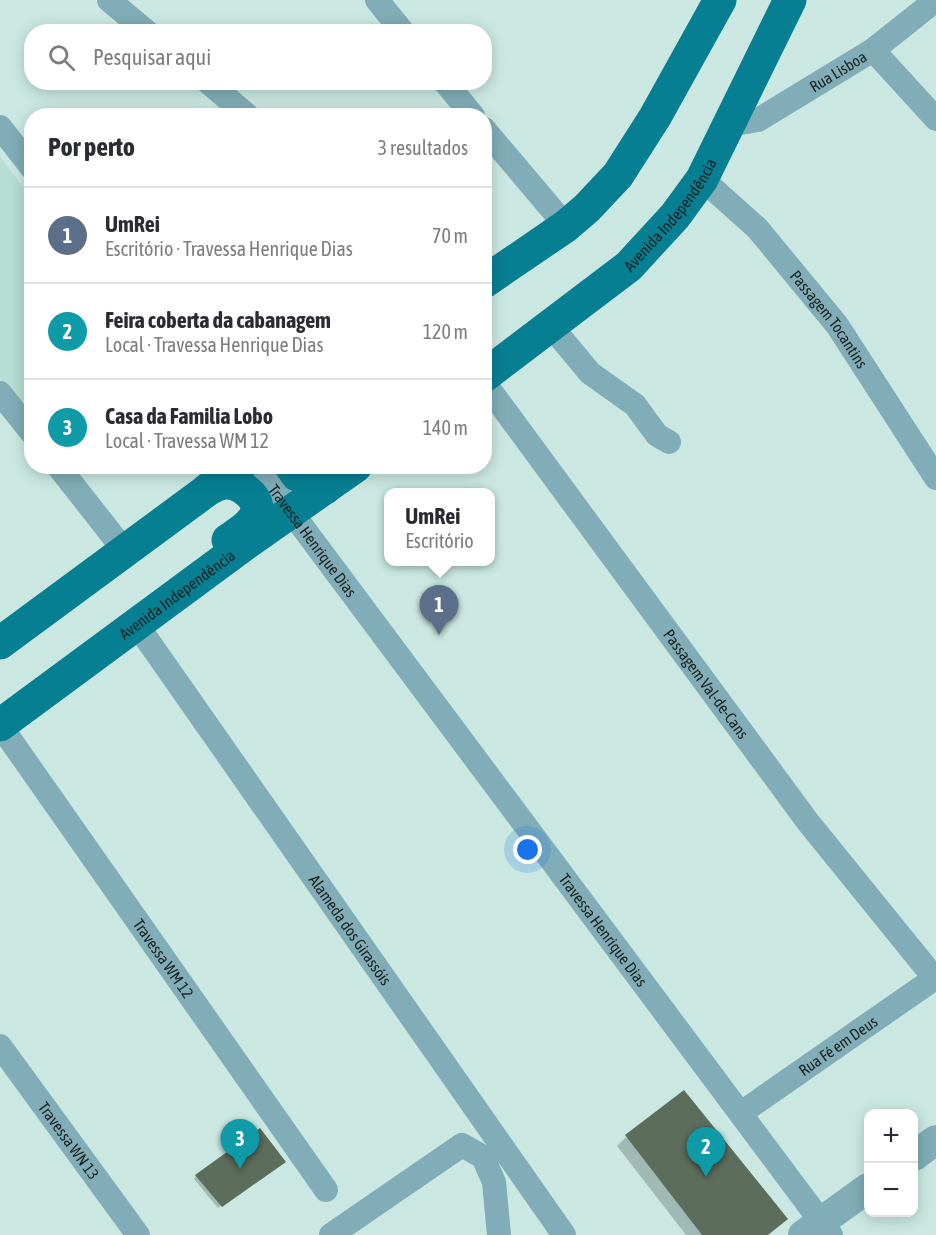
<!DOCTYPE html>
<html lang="pt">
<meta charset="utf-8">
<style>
:root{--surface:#fff;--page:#f2f2f3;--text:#2b2b33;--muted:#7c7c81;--line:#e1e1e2;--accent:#d93025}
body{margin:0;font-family:"Asap Condensed",sans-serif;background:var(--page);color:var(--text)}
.controls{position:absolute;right:18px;bottom:18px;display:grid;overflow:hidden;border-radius:12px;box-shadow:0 3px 15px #0003}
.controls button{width:54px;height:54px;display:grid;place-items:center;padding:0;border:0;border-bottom:2px solid var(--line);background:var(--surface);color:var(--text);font:30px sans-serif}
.you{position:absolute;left:528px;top:850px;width:21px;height:21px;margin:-15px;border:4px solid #fff;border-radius:50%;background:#1a73e8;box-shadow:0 0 0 9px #1a73e833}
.badge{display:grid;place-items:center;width:39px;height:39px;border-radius:50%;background:var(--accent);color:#fff;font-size:20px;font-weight:700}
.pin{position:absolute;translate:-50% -50px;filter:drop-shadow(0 2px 3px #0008)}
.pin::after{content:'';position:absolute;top:32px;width:21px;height:18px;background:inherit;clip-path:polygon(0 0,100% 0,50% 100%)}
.popup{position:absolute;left:384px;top:488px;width:111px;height:78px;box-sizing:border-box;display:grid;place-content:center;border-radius:12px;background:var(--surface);filter:drop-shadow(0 2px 4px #0005);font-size:20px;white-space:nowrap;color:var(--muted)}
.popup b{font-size:22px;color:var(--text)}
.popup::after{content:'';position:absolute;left:50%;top:100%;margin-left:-12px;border:12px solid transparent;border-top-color:var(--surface)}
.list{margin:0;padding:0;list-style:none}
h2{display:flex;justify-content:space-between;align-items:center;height:78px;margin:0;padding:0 24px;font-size:26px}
h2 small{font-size:20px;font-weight:400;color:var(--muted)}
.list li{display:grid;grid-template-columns:39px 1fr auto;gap:18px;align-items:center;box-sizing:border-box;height:96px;padding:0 24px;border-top:2px solid var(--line)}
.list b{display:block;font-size:22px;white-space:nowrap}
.list p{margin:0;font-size:20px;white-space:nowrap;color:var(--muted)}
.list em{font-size:20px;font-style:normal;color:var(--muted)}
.icon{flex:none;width:33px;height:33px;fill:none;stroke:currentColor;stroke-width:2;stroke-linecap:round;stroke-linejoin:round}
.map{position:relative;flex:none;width:936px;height:1235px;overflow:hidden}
.search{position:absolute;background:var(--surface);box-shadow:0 3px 15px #0003;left:24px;top:24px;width:468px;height:66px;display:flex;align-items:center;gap:15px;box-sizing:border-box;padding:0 21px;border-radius:24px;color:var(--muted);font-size:22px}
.panel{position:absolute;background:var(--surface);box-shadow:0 3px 15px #0003;left:24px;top:108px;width:468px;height:366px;border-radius:24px}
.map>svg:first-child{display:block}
.built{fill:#b7ded4}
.shadow{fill:#0003}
.building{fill:#5d6d5c}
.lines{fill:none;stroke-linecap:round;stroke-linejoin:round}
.minor{stroke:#80adb7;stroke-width:24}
.tertiary{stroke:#80adb7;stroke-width:30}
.primary{stroke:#077f93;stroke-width:33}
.labels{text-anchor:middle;stroke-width:6;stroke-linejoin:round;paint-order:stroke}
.street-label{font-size:16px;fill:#182321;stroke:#d7f5ee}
</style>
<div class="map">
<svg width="936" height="1235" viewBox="0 0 936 1235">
<rect width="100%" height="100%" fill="#cae8e1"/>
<path class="built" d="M0,157L31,197V395L19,403L0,378Z"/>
<path class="shadow" d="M626,1137L768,1235H686L617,1146Z
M281,1164L218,1208L194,1179L196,1176Z"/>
<path class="building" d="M684,1090L788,1219L768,1235H702L625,1135Z
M260,1128L286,1162L222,1207L195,1175Z"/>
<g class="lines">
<g class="minor">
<path d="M109,0L147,32"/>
<path d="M377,0L403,32"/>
<path d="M873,50L936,119"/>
<path d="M208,82L248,116"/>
<path d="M445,82L473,116"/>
<path id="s1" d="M729,125L758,120L873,50L936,0"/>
<path d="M0,127L32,168"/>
<path d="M484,129L566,226"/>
<path id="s2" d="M702,179L757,228L837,325L936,478"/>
<path d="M551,326L590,373L635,405L657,435L669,442"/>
<path id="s3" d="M484,382L808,822L936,980"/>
<path d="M0,393L32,433"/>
<path d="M58,466L124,550"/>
<path id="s4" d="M257,466L831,1235"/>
<path id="s5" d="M137,625L564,1235"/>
<path id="s6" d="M0,725L326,1190"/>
<path id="s7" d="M0,1046L138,1235"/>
<path id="s8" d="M741,1113L935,978"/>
<path d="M331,1235L462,1145L483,1157L494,1182L499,1235"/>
</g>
<path class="tertiary" d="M914,1156L936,1140
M803,1235L868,1188"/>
<g class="primary">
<path d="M484,282L566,226L587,208L618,175L655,117L720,0"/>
<path id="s9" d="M484,376L629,266L675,216L702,179L790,0"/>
<path d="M291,466L297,475L325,488"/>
<path d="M208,489C213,487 221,483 226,483C240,483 262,498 256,514C252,525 238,533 228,540"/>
<path d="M0,643L240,466"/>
<path id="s10" d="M0,725L248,542L356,466"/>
</g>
</g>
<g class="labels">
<g class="street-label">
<text dy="6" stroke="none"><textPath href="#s1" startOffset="123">Rua Lisboa</textPath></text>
<text dy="6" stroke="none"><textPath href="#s9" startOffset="248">Avenida Independência</textPath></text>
<text dy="6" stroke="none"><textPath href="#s2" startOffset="190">Passagem Tocantins</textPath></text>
<text dy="6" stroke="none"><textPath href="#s4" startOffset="93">Travessa Henrique Dias</textPath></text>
<text dy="6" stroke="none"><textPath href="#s10" startOffset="220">Avenida Independência</textPath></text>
<text dy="6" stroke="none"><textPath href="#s3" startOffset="375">Passagem Val-de-Cans</textPath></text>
<text dy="6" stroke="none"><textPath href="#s5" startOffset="372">Alameda dos Girassóis</textPath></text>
<text dy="6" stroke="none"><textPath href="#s4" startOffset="579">Travessa Henrique Dias</textPath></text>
<text dy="6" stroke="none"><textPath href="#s6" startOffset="285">Travessa WM 12</textPath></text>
<text dy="6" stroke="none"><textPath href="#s8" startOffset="118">Rua Fé em Deus</textPath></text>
<text dy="6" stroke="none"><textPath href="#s7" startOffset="117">Travessa WN 13</textPath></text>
</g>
</g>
</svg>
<div class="controls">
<button>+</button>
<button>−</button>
</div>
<div class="you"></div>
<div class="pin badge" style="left:439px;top:635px;background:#5c6f8a">1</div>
<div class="popup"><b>UmRei</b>Escritório</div>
<div class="pin badge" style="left:706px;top:1177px;background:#0f9aa8">2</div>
<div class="pin badge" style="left:240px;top:1169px;background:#0f9aa8">3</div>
<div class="search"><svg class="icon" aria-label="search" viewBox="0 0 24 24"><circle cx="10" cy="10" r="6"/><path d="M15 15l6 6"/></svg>Pesquisar aqui</div>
<section class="panel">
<h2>Por perto<small>3 resultados</small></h2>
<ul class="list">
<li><span class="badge" style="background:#5c6f8a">1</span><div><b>UmRei</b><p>Escritório · Travessa Henrique Dias</p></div><em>70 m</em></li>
<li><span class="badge" style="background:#0f9aa8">2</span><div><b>Feira coberta da cabanagem</b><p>Local · Travessa Henrique Dias</p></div><em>120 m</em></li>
<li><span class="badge" style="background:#0f9aa8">3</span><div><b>Casa da Familia Lobo</b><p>Local · Travessa WM 12</p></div><em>140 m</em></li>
</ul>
</section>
</div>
